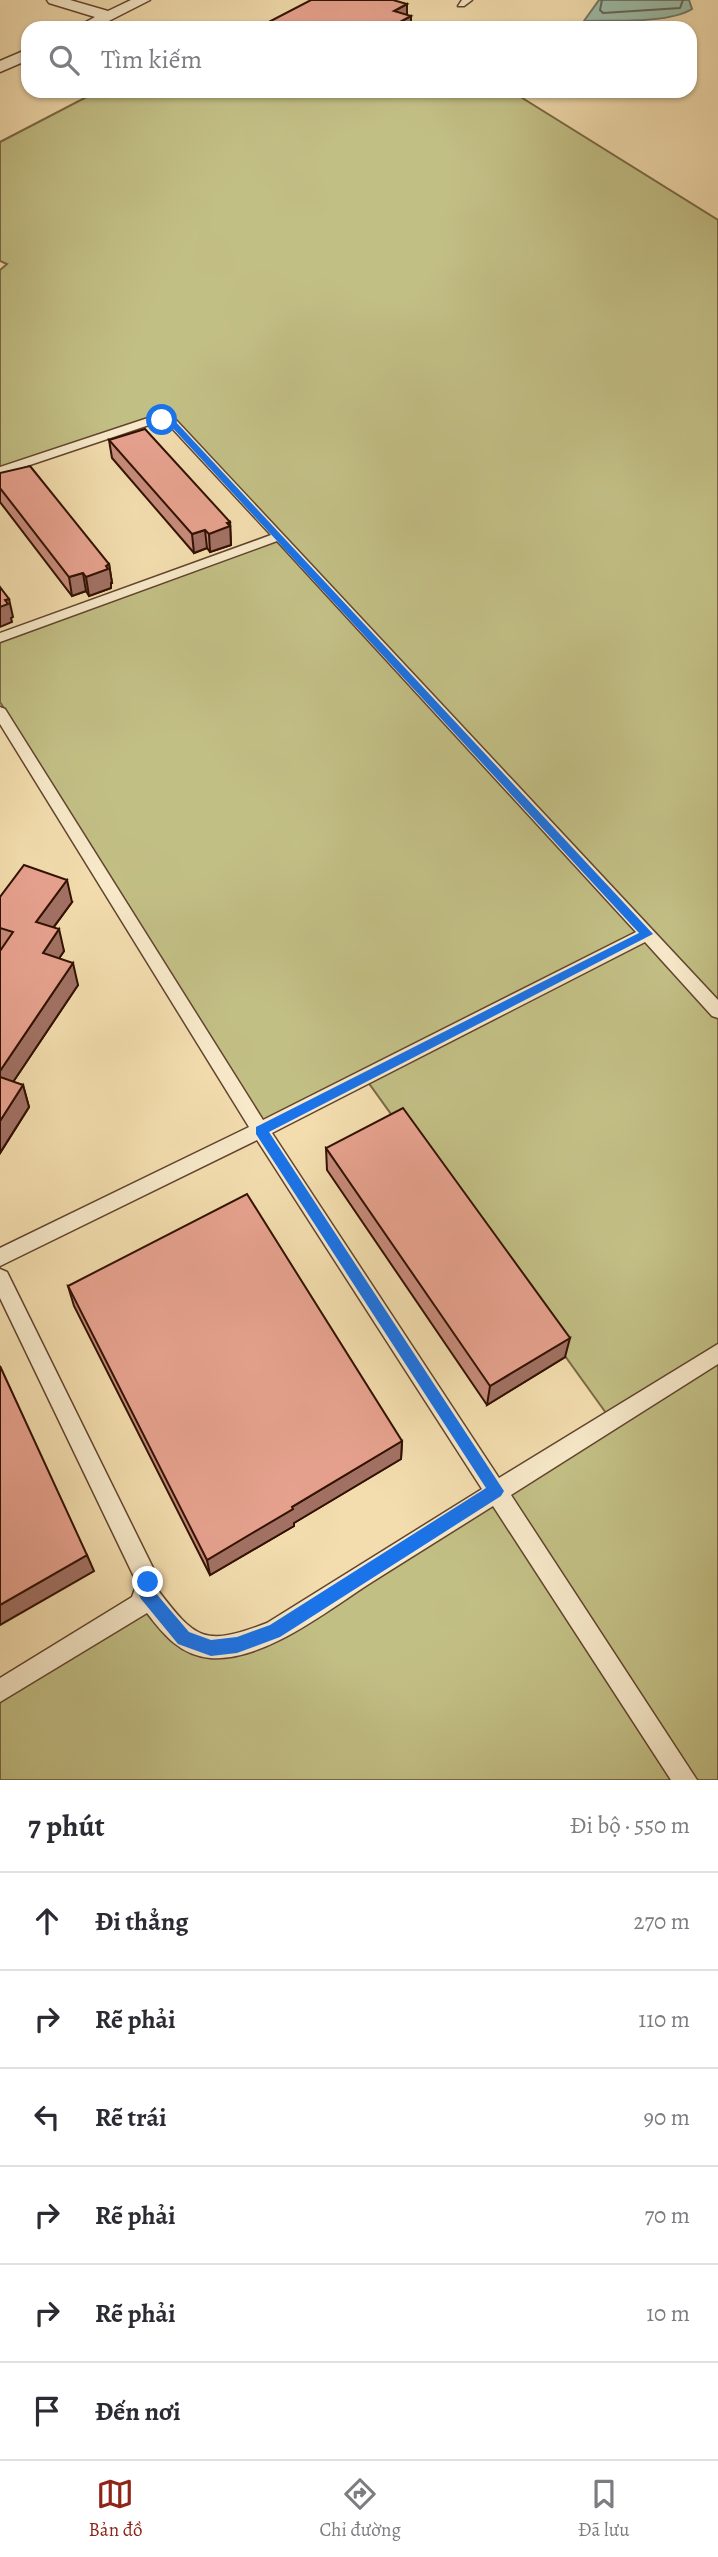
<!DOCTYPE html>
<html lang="vi">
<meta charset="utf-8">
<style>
:root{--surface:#fff;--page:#f7f7f7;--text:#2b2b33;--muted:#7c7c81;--line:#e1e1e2;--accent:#8f2418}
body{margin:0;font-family:Alegreya,serif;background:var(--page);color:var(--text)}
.stop{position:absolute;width:21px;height:21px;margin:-16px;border:5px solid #1a73e8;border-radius:50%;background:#fff}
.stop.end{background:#1a73e8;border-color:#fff;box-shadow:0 2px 7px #0008}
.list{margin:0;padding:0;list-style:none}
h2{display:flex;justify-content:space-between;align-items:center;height:91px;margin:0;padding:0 28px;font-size:30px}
h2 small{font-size:23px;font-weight:400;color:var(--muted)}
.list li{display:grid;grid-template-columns:46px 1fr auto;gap:21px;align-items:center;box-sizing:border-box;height:98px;padding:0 28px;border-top:2px solid var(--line)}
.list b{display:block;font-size:26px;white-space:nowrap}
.list em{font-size:23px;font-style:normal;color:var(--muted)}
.icon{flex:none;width:38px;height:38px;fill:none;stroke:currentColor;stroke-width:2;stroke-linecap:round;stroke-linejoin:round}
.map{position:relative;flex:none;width:718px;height:1780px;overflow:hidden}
.search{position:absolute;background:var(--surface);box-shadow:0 2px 5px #0004;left:21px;right:21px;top:21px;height:77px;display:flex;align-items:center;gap:18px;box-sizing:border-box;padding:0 24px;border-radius:21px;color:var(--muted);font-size:26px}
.sheet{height:679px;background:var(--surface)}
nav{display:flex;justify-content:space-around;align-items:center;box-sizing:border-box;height:98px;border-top:2px solid var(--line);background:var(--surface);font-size:19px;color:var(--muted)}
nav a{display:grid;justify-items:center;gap:4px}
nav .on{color:var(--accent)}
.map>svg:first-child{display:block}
.green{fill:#c2bf85;stroke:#7a6844;stroke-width:2}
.water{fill:#9cbca8;stroke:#727866;stroke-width:2}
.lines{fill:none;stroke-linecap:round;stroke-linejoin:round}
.shore{stroke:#676655;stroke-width:2}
.service-casing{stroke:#62442d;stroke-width:3}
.minor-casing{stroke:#62442d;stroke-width:3}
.service{fill:#f7e9ca;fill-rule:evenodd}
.minor{fill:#f7e9ca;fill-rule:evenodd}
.wall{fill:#c78b7b;stroke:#321102;stroke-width:2}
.shaded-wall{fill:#a27164;stroke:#321102;stroke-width:2}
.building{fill:#e7a28f;stroke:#321102;stroke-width:2}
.route{fill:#1a73e8}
</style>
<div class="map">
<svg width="718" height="1780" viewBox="0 0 718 1780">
<rect width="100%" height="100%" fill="#f3ddae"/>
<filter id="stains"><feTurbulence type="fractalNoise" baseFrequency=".00286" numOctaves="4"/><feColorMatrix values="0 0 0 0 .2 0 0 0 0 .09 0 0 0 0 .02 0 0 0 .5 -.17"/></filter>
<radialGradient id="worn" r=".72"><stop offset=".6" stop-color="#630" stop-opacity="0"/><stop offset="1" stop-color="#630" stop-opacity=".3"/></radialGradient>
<path class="green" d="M98,91H511L718,220V1003L176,421L151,417L0,468V270L7,264L0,261V142Z
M277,540L638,933L263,1122L0,702V642Z
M646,941L718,1019V1344L606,1413L368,1082Z
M718,1361V1780H696L506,1493Z
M494,1501L675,1780H0V1701L149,1609L212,1657Z"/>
<path class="water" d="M599,0H689L692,9C668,24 612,20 584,21Z"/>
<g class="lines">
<path class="shore" d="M602,0L600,10L603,13L680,8L683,0"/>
<defs>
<path id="service" d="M462,0H472L464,6H458Z
M151,417L176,420L718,1000V1018L712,1016L645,942L272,1133L499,1478L718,1344V1364L511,1495L697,1780H671L493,1506C453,1531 412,1557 372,1582C328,1610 264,1662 210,1658C180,1655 164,1635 147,1613L0,1702V1678L132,1597L137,1583L0,1298V1269L7,1272L156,1574L159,1582L157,1589C196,1640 204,1647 267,1623L482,1489L257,1140L0,1266V1248L249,1127L0,724V707L5,709L263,1120L636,932L277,541L0,642V633L271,535L169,425L152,424L0,475V467Z"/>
<path id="minor" d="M47,0H70L108,11L131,0H150L95,28H75L95,17L49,3Z
M28,49V60L0,72V61Z"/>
</defs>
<use href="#service" class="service-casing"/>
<use href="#minor" class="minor-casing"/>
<use href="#service" class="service"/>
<use href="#minor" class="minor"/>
</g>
<path class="wall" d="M109,440L230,522L231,545L210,552L207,548L194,553L112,458Z
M0,473L109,564L112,583H111V588L89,596L86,591L72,596L0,502Z
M0,897L72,902L54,927L64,951L59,958L78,985L13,1082L23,1085L29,1107L0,1153L1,949L0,948Z
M326,1148L565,1357L487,1405L327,1170Z
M68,1286L402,1441L401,1459L294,1523V1526L210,1575L74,1306Z"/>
<path class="shaded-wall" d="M407,4V17L394,11Z
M411,16V28H389Z
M230,522L231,545L210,552L209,534Z
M205,530L207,548L194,553L192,534Z
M109,564L112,583H111V588L89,596L86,577Z
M83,573L86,591L72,596L69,577Z
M9,599L13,617L11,618L12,622L0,627V607L5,600Z
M67,880L72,902L41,944L36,922Z
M59,929L64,951L48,975L43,953Z
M73,963L78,985L3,1097L0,1087V1071Z
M23,1085L29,1107L0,1153V1121Z
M570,1338L565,1357L487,1405L490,1386Z
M402,1441L401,1459L294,1523V1526L210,1575L207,1560L292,1507Z
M87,1555L94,1571L0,1625V1605Z"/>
<path class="building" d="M311,0H393L407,4L394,11L411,16L389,28H268L261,26Z
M145,429L230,522L227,523L230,526L209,534L205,530L192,534L109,440Z
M30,466L109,564L106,566L108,569L86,577L83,573L69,577L0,488V473Z
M0,587L9,599L5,600L8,604L0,607Z
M24,865L67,880L36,922L59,929L43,953L73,963L0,1071V951L13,932L0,928V897Z
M0,1077L23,1085L0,1121Z
M403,1108L570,1338L490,1386L326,1148Z
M247,1194L402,1441L292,1507L293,1509L207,1560L68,1286Z
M0,1366L87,1555L0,1605Z"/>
<path class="route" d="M162,417L175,421L653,934L269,1132L504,1491L501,1496L280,1637L237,1653L211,1656L178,1644L141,1599L138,1593L142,1576L148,1574L153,1576L154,1591L189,1632L211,1640L237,1637L270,1625L486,1488L256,1134V1127L639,933L169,424L159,422Z"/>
<rect width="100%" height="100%" filter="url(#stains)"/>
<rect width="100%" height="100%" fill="url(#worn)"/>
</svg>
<div class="stop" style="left:162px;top:420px"></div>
<div class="stop end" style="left:148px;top:1582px"></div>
<div class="search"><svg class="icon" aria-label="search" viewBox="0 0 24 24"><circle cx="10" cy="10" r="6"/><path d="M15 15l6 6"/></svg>Tìm kiếm</div>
</div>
<section class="sheet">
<h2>7 phút<small>Đi bộ · 550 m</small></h2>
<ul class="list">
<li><svg class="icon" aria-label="ahead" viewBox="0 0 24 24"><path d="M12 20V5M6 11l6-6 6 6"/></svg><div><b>Đi thẳng</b></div><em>270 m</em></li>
<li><svg class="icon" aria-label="right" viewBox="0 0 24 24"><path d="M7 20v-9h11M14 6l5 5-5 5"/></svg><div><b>Rẽ phải</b></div><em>110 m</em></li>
<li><svg class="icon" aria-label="left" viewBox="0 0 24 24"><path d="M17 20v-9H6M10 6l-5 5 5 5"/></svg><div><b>Rẽ trái</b></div><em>90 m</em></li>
<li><svg class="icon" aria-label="right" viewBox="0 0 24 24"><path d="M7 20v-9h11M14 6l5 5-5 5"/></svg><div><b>Rẽ phải</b></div><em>70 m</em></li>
<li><svg class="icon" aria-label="right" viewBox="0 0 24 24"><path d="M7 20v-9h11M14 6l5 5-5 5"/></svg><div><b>Rẽ phải</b></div><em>10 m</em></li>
<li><svg class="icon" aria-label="arrive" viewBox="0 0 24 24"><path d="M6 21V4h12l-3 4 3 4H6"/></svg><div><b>Đến nơi</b></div></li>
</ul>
</section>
<nav>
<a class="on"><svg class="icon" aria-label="map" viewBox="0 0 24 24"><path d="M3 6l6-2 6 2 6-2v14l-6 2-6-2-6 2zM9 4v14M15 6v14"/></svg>Bản đồ</a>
<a><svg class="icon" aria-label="directions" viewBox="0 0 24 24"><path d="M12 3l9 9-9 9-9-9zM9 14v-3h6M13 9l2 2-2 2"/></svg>Chỉ đường</a>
<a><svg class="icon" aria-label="saved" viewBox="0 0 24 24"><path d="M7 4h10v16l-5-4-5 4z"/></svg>Đã lưu</a>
</nav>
